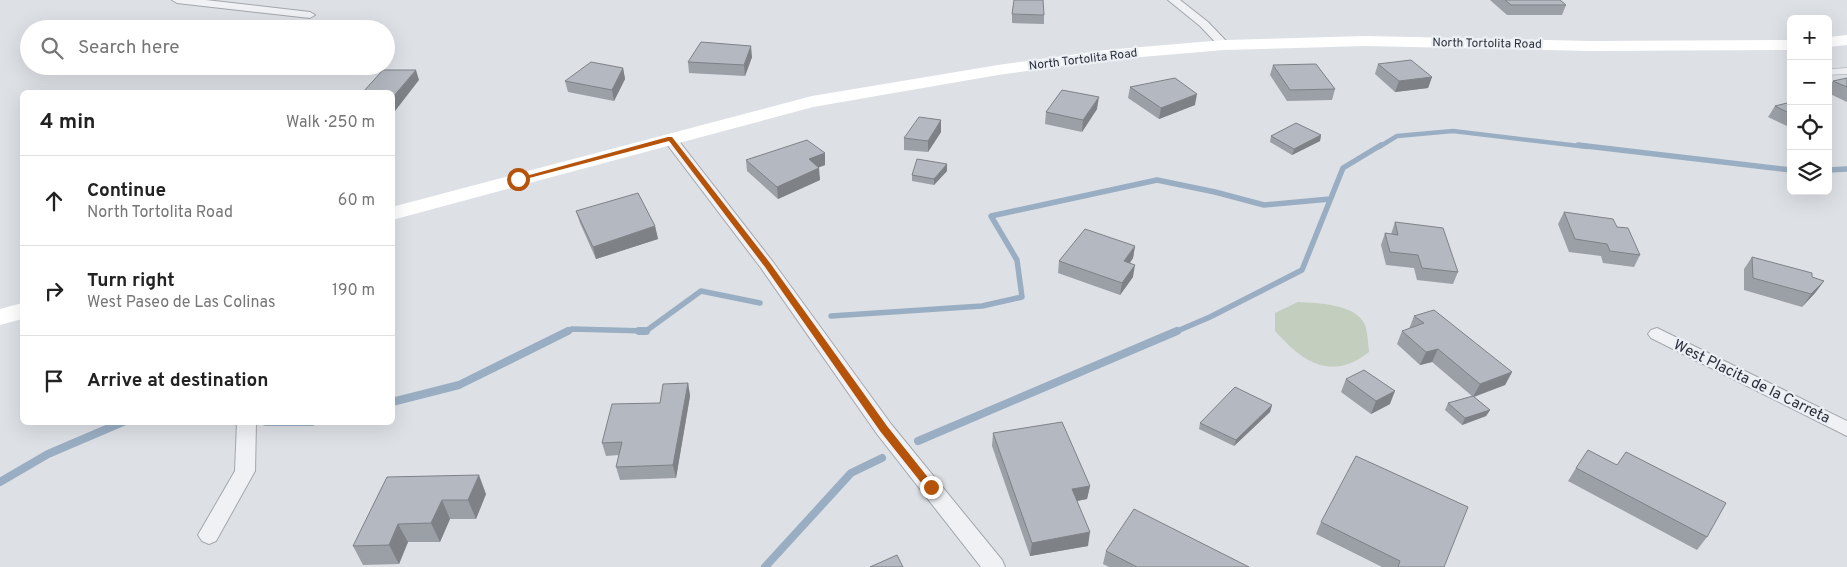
<!DOCTYPE html>
<meta charset="utf-8">
<style>
:root{--surface:#fff;--page:#f2f2f2;--text:#222;--muted:#767676;--line:#e0e0e0}
body{margin:0;font-family:Overpass,sans-serif;background:var(--page);color:var(--text)}
.controls{position:absolute;right:15px;top:15px;display:grid;overflow:hidden;border-radius:8px;box-shadow:0 5px 20px #0002}
.controls button{width:45px;height:45px;display:grid;place-items:center;padding:0;border:0;border-bottom:1px solid var(--line);background:var(--surface);color:var(--text);font:25px sans-serif}
.stop{position:absolute;width:15px;height:15px;margin:-11px;border:4px solid #b45309;border-radius:50%;background:#fff}
.stop.end{background:#b45309;border-color:#fff;box-shadow:0 1px 5px #0008}
.list{margin:0;padding:0;list-style:none}
h2{display:flex;justify-content:space-between;align-items:center;height:65px;margin:0;padding:0 20px;font-size:21px}
h2 small{font-size:16px;font-weight:400;color:var(--muted)}
.list li{display:grid;grid-template-columns:32px 1fr auto;gap:15px;align-items:center;box-sizing:border-box;height:90px;padding:0 20px;border-top:1px solid var(--line)}
.list b{display:block;font-size:19px;white-space:nowrap}
.list p{margin:0;font-size:16px;white-space:nowrap;color:var(--muted)}
.list em{font-size:16px;font-style:normal;color:var(--muted)}
.icon{flex:none;width:28px;height:28px;fill:none;stroke:currentColor;stroke-width:2;stroke-linecap:round;stroke-linejoin:round}
.map{position:relative;flex:none;width:1847px;height:567px;overflow:hidden}
.search{position:absolute;background:var(--surface);box-shadow:0 5px 20px #0002;left:20px;top:20px;width:375px;height:55px;display:flex;align-items:center;gap:12px;box-sizing:border-box;padding:0 18px;border-radius:28px;color:var(--muted);font-size:19px}
.panel{position:absolute;background:var(--surface);box-shadow:0 5px 20px #0002;left:20px;top:90px;width:375px;height:335px;border-radius:8px}
.map>svg:first-child{display:block}
.green{fill:#c3cebe}
.lines{fill:none;stroke-linecap:round;stroke-linejoin:round}
.stream-far2{stroke:#9aaec3;stroke-width:4.5}
.stream-far1{stroke:#9aaec3;stroke-width:5.5}
.stream{stroke:#9aaec3;stroke-width:8}
.lane-casing{stroke:#a3a7ae;stroke-width:7}
.street-casing{stroke:#a3a7ae;stroke-width:2}
.lane{stroke:#eff1f4;stroke-width:6}
.street{fill:#eff1f4;fill-rule:evenodd}
.secondary{fill:#fff;fill-rule:evenodd}
.wall{fill:#9b9fa6}
.shaded-wall{fill:#7e8287}
.building{fill:#b4b9c1;stroke:#7e8287}
.route{fill:#b45309}
.labels{text-anchor:middle;stroke-width:4.5;stroke-linejoin:round;paint-order:stroke}
.far-street-label{font-size:12px;fill:#282e3a;stroke:#eceff3}
.street-label{font-size:15px;fill:#282e3a;stroke:#eceff3}
</style>
<div class="map">
<svg width="1847" height="567" viewBox="0 0 1847 567">
<rect width="100%" height="100%" fill="#dde0e5"/>
<path class="green" d="M1298,302C1318,303 1360,304 1366,328C1368,336 1368,344 1369,352C1331,382 1303,362 1275,331V313Z"/>
<g class="lines">
<path class="stream-far2" d="M1379,147L1397,136L1453,131L1588,147"/>
<path class="stream-far1" d="M1578,145L1791,170
M1828,170L1847,169
M831,316L982,306L1022,297L1017,260L991,216L1157,180L1215,192L1264,205L1330,199
M566,332L572,329L646,331L701,291L760,303
M1175,332L1210,317L1302,270L1343,168L1381,145"/>
<path class="stream" d="M639,331H646
M392,402L459,385L568,331
M266,422H312
M918,441L1177,331
M0,482L48,454L123,422
M765,567L851,473L882,458"/>
<defs>
<path id="lane" d="M1828,72L1847,71"/>
<path id="street" d="M172,0H206L310,12L315,15L310,18L177,3Z
M1168,0H1180L1208,22L1228,43L1230,45L1228,47H1220L1200,26Z
M670,135L675,136L773,262L891,424L1002,560L1005,567H981L877,434L761,268L663,139Z
M1657,328L1847,421V436L1651,338L1648,334L1651,330Z
M237,422H256L255,471L216,541L209,544L202,541L198,535L235,471Z"/>
</defs>
<use href="#lane" class="lane-casing"/>
<use href="#street" class="street-casing"/>
<use href="#lane" class="lane"/>
<use href="#street" class="street"/>
<path class="secondary" d="M1847,35V45L1828,47V37Z
M1365,36L1591,41L1791,40V50L1591,51L1365,46L1224,50L1106,60L998,75L813,107L392,220V207L812,96L998,65L1106,50L1224,40Z
M22,303V319L0,325V309Z"/>
</g>
<path class="wall" d="M1490,0H1560L1566,5L1562,15H1507Z
M1012,14L1044,15V24L1012,23Z
M752,57L745,76L689,73L688,62Z
M1378,64L1432,77L1428,88L1395,92L1375,74Z
M1273,65L1335,89L1332,100L1287,101L1270,75Z
M623,68L625,79L614,101L568,92L565,81Z
M1847,78V102L1828,93V88L1833,81Z
M1130,87L1195,105L1159,119L1128,98Z
M1791,102V128L1768,117L1775,106Z
M1097,109L1082,132L1045,124L1046,112Z
M941,132L928,152L904,150V138Z
M1321,135L1320,141L1292,155L1270,142L1271,136Z
M825,153V165L818,167L820,180L778,199L747,171L746,160Z
M947,164V171L934,185L912,181V175Z
M576,211L655,226L658,239L596,259L580,223Z
M1564,212L1617,227L1640,255L1634,267L1603,263L1601,256L1569,252L1558,224Z
M1395,222L1458,272L1453,284L1417,280L1414,268L1386,265L1381,245L1385,233L1391,234Z
M1135,246L1133,258L1130,263L1133,277L1120,295L1058,273L1059,261Z
M1752,257L1824,281L1815,293L1802,307L1744,290V269Z
M1414,316L1512,372L1505,385L1474,397L1490,410L1486,416L1462,425L1445,410L1448,403L1472,396L1432,362L1420,365L1397,344L1402,331L1409,329Z
M1346,379L1390,404L1371,414L1341,392Z
M688,383L690,396L676,478L620,480L616,467L619,455L606,456L602,443Z
M1272,405L1270,412L1234,446L1199,429L1200,423Z
M993,433L1090,486L1087,499L1077,501L1088,546L1030,556L992,446Z
M1617,465L1707,537L1697,550L1568,481L1576,468Z
M387,477L486,494L476,519H450L440,542H408L399,564L363,565L353,546Z
M1321,522L1444,567H1382L1316,534Z
M1106,551L1249,567H1109L1103,564Z"/>
<path class="shaded-wall" d="M751,46L752,57L745,76L744,65Z
M623,68L625,79L614,101L612,90Z
M416,70L419,80L392,115V98Z
M1432,77L1428,88L1395,92L1399,81Z
M1197,94L1195,105L1159,119L1161,108Z
M1099,97L1097,109L1082,132L1083,120Z
M941,120V132L928,152V141Z
M1321,135L1320,141L1292,155L1294,149Z
M825,153V165L810,171L809,159Z
M947,164V171L934,185V179Z
M819,168L820,180L778,199L777,187Z
M655,226L658,239L596,259L593,247Z
M1135,246L1133,258L1122,273L1124,261Z
M1135,265L1133,277L1120,295L1122,283Z
M1824,281L1815,293L1802,307L1811,294Z
M1438,349L1432,362L1420,365L1426,352Z
M1512,372L1505,385L1473,397L1480,384Z
M688,383L690,396L676,478L673,465Z
M1395,391L1390,404L1371,414L1376,401Z
M1272,405L1270,412L1234,446L1236,440Z
M1490,410L1486,416L1462,425L1465,418Z
M479,475L486,494L476,519L468,500Z
M1090,486L1087,499L1071,502L1072,489Z
M442,500L450,519L440,542L431,523Z
M398,524L408,542L399,564L389,545Z
M1090,532L1088,546L1030,556L1032,543Z"/>
<path class="building" d="M1014,0H1043L1044,15L1012,14Z
M1505,0H1560L1566,5H1511Z
M701,42L751,46L744,65L688,62Z
M1411,60L1432,77L1399,81L1378,64Z
M591,62L623,68L612,90L565,81Z
M1316,64L1335,89L1290,90L1273,65Z
M383,70H416L392,98V92H363Z
M1175,78L1197,94L1161,108L1130,87Z
M1847,78V87L1833,81Z
M1062,90L1099,97L1083,120L1046,112Z
M1791,102V114L1775,106Z
M919,117L941,120L928,141L904,138Z
M1296,123L1321,135L1294,149L1271,136Z
M807,140L825,153L809,159L819,168L777,187L746,160Z
M917,159L947,164L934,179L912,175Z
M638,193L655,226L593,247L576,211Z
M1564,212L1613,219L1617,227L1628,228L1640,255L1610,251L1607,244L1575,239Z
M1395,222L1443,228L1458,272L1422,268L1418,255L1390,252L1385,233L1398,235Z
M1085,229L1135,246L1124,261L1135,265L1122,283L1059,261Z
M1752,257L1812,273V277L1824,281L1811,294L1753,278Z
M1434,310L1512,372L1480,384L1438,349L1426,352L1402,331L1424,323L1414,316Z
M1364,370L1395,391L1376,401L1346,379Z
M688,383L673,465L616,467L622,442L602,443L612,404L660,403L663,384Z
M1235,387L1272,405L1236,440L1200,423Z
M1473,396L1490,410L1465,418L1448,403Z
M1062,422L1090,486L1072,489L1090,532L1032,543L993,433Z
M1588,450L1617,465L1626,452L1726,503L1707,537L1576,468Z
M1356,456L1468,507L1444,567H1398L1400,561L1321,522Z
M479,475L468,500H442L431,523L398,524L389,545L353,546L387,477Z
M1134,509L1249,567H1137L1106,551Z
M897,555L903,567H870Z"/>
<path class="route" d="M668,137H672L770,263L887,426L934,485V490H927L880,431L765,267L669,141L518,181L515,179Z"/>
<g class="labels">
<g class="far-street-label">
<text transform="translate(1487 43) rotate(1)" y="4">North Tortolita Road</text>
<text transform="translate(1083 59) rotate(-7)" y="4">North Tortolita Road</text>
</g>
<g class="street-label">
<text transform="translate(1752 381) rotate(26)" y="5">West Placita de la Carreta</text>
</g>
</g>
</svg>
<div class="controls">
<button>+</button>
<button>−</button>
<button><svg class="icon" aria-label="locate" viewBox="0 0 24 24"><circle cx="12" cy="12" r="6"/><path d="M12 2v4M12 18v4M2 12h4M18 12h4"/></svg></button>
<button><svg class="icon" aria-label="layers" viewBox="0 0 24 24"><path d="M12 4l9 5-9 5-9-5zM3 14l9 5 9-5"/></svg></button>
</div>
<div class="stop" style="left:518px;top:179px"></div>
<div class="stop end" style="left:931px;top:487px"></div>
<div class="search"><svg class="icon" aria-label="search" viewBox="0 0 24 24"><circle cx="10" cy="10" r="6"/><path d="M15 15l6 6"/></svg>Search here</div>
<section class="panel">
<h2>4 min<small>Walk · 250 m</small></h2>
<ul class="list">
<li><svg class="icon" aria-label="ahead" viewBox="0 0 24 24"><path d="M12 20V5M6 11l6-6 6 6"/></svg><div><b>Continue</b><p>North Tortolita Road</p></div><em>60 m</em></li>
<li><svg class="icon" aria-label="right" viewBox="0 0 24 24"><path d="M7 20v-9h11M14 6l5 5-5 5"/></svg><div><b>Turn right</b><p>West Paseo de Las Colinas</p></div><em>190 m</em></li>
<li><svg class="icon" aria-label="arrive" viewBox="0 0 24 24"><path d="M6 21V4h12l-3 4 3 4H6"/></svg><div><b>Arrive at destination</b></div></li>
</ul>
</section>
</div>
